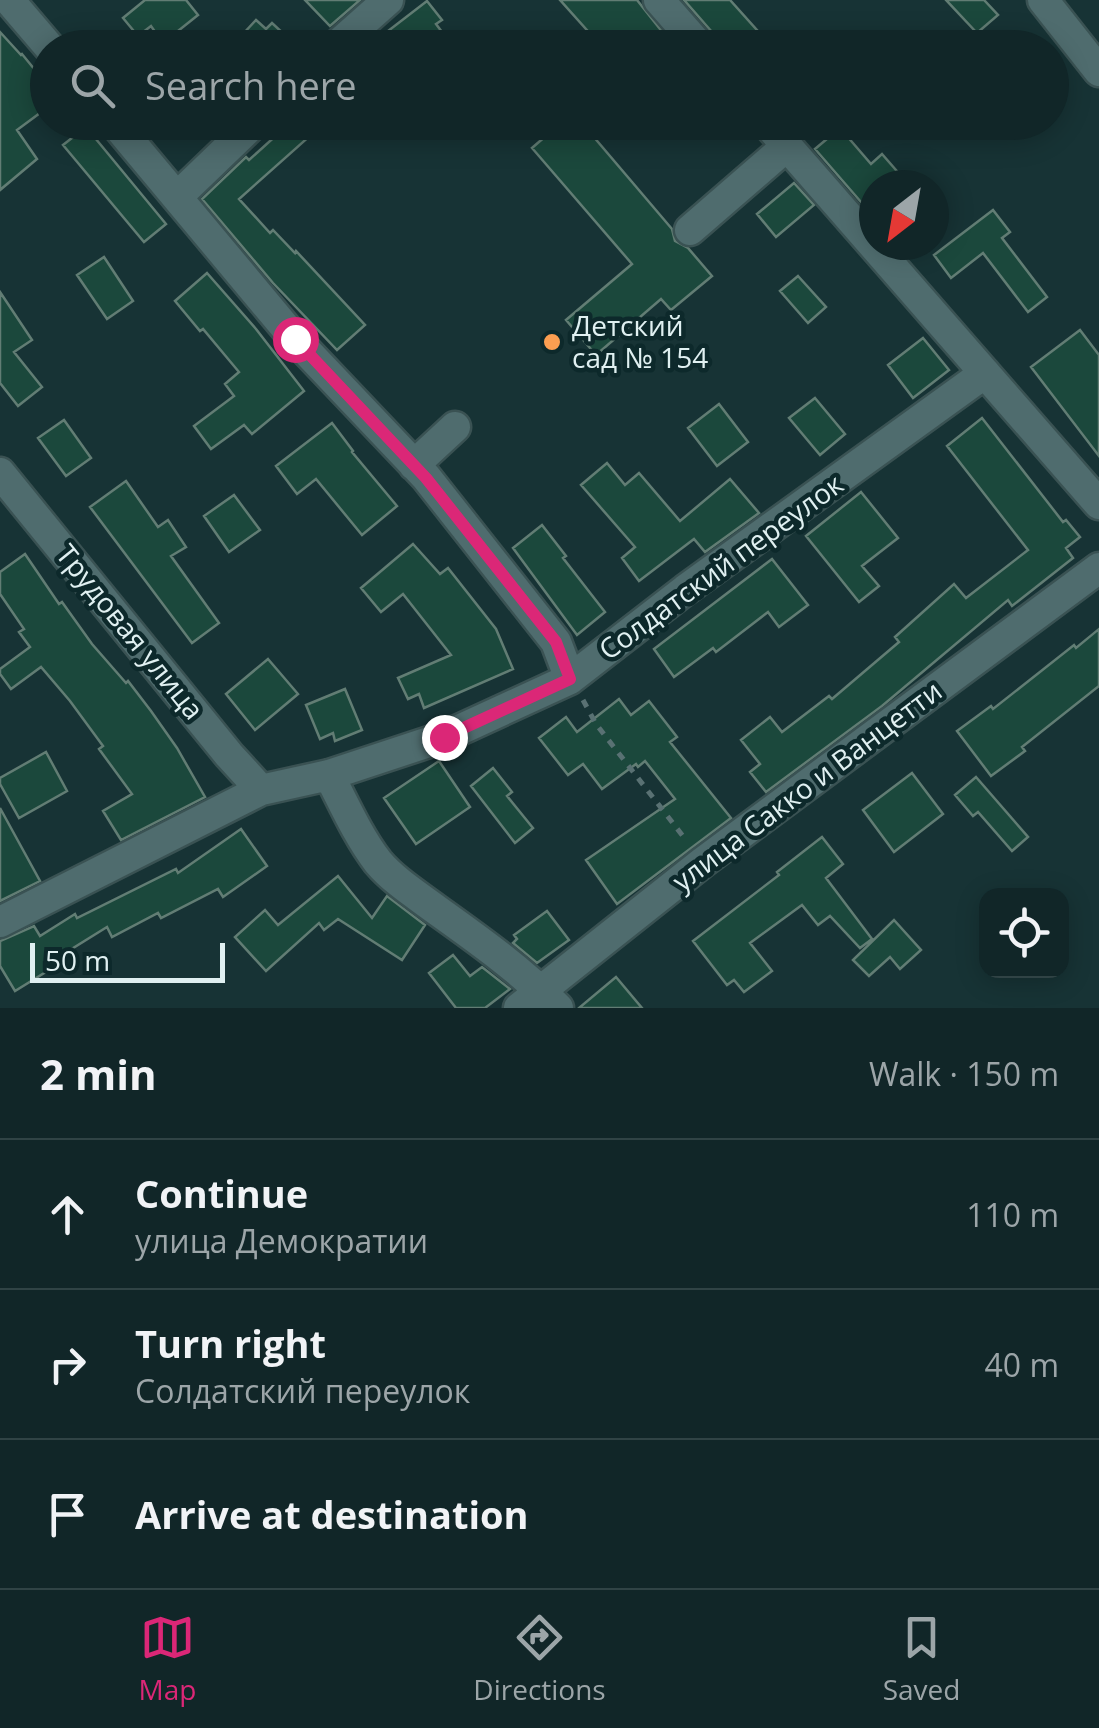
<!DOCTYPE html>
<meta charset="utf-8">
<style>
:root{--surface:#112628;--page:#1e3234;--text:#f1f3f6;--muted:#9ca5a8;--line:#304345;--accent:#db2777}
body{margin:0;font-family:"Open Sans",sans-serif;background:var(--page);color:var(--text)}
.controls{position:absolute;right:30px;bottom:30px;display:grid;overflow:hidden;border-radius:20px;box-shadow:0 5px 25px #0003}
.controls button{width:90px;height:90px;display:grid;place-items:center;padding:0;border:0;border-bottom:2px solid var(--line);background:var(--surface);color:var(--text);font:50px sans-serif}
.compass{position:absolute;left:859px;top:170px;width:90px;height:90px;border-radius:50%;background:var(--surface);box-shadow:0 5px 25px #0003;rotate:211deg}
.scale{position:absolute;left:30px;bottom:25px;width:195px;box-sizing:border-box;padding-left:10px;border:5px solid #e0f0f1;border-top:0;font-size:28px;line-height:35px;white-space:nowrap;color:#e0f0f1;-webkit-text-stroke:8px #0d292b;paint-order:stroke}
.stop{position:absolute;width:30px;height:30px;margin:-22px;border:8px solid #db2777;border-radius:50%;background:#fff}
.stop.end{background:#db2777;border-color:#fff;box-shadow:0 2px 10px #0008}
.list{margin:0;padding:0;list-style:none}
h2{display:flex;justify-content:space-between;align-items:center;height:130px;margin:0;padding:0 40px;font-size:42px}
h2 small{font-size:32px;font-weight:400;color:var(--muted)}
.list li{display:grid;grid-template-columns:65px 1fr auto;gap:30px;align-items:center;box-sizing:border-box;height:150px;padding:0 40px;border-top:2px solid var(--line)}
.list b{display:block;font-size:38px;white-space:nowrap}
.list p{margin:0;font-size:32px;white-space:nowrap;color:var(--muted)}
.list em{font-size:32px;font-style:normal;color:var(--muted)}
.icon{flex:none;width:55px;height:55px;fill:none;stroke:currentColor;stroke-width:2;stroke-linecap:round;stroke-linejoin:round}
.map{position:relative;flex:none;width:1099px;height:1008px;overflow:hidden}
.search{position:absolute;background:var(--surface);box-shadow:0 5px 25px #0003;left:30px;right:30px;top:30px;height:110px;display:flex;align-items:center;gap:25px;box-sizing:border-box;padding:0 35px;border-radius:55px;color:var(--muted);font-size:38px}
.sheet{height:580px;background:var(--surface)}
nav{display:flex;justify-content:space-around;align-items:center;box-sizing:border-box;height:140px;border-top:2px solid var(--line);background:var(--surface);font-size:28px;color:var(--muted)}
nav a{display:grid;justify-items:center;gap:5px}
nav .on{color:var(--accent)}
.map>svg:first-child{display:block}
.building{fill:#1b483c;stroke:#627d74;stroke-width:2.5}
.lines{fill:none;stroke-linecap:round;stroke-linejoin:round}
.minor-casing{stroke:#3a5253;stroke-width:35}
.path{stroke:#597173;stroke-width:5;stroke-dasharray:8 8;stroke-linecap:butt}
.minor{stroke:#4f6c6e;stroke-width:30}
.route{stroke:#db2777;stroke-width:12}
.poi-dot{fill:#fb9e51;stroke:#0d292b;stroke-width:4}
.labels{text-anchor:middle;stroke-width:9;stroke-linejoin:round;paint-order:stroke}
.poi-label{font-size:28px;fill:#e0f0f1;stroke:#0d292b;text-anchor:start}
.street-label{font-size:28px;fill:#e0f0f1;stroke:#0d292b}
</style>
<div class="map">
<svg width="1099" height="1008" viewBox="0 0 1099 1008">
<rect width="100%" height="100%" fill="#173335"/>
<path class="building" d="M145,0H186L198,15L163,43L151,26L138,36L123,18Z
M305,0H360L330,26Z
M560,0H637L675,48H603Z
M684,0H730L773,48H726Z
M946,0H984L998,15L977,33Z
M427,1L442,20L436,24L454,48H366Z
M256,20L266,29L272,23L299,48H230Z
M0,32L21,55L22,54L48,86V107L17,130L37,159L0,190Z
M291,122H300L311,135L239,199L270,233L273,230L295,253L296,251L365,325L337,350L273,283L202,199L246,157L249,160Z
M562,122H581L672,229L675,241L688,248L712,276L671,310L661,299L596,355L566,320L632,264L532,148Z
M86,127L166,224L144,242L63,145Z
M840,128L871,164L882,154L909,185H874V217L815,149Z
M794,183L814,205L776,237L757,214Z
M993,210L1010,232L1002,238L1047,297L1028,312L983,253L951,278L934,255Z
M104,257L133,301L107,319L77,275Z
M207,273L256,329L304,391L252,434L244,425L211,449L194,426L234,396L225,384L239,372L203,329L200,331L175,301Z
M798,276L826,307L808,323L780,291Z
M0,292L32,340L14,352L42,387L18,406L0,383Z
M1080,330L1099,355V456L1031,367Z
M923,338L949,370L913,398L888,365Z
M815,398L845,434L820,455L789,418Z
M719,404L748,442L717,466L688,428Z
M982,418L1063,522L1066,520L1080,537L1066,548L1073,558L1012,606L1008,600L882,706L766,792L750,772L760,764L741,740L770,717L782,732L829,696L832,699L899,642L895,637L954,584L966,598L1028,550L947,446Z
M64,420L91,458L66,476L38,438Z
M332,423L353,451L352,452L397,506L362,535L316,479L297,494L276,466Z
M607,463L625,485L639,473L680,521L730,479L759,513L705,552L694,539L639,581L622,558L635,547L581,485Z
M126,481L158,527L168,520L186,547L171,556L219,623L192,643L90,507Z
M861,492L898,538L862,566L879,586L859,602L806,536Z
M234,495L260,530L229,552L204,516Z
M542,525L566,556L563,558L605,612L577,635L513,548Z
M413,544L440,574L448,568L496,629L513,669L424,708L419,694L408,699L398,678L451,655L403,594L381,612L361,588Z
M25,554L59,604L62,602L92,644L126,683L128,681L151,711L177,748L205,797L121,840L103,811L132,794L99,749L103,746L70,701L41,667L11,689L0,674V669L30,647L19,632L24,629L0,594V572Z
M772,559L808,605L779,627L768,612L716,652L713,648L674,677L654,649Z
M1099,629V686L1022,747L1025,751L991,776L957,731L991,706L993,709L1074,645L1076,648Z
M268,659L298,694L255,730L226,694Z
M345,689L362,730L335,741L333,733L320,739L306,705Z
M619,699L631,715L649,701L677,737L670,742L731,818L617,904L586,860L675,799L645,761L638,767L636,764L602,789L583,764L568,775L539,738L566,717L577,732Z
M46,752L67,791L19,818L0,784V778Z
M439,761L470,807L416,844L384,798Z
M493,768L512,792L507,796L533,828L515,843L471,786Z
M912,773L943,814L894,852L863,810Z
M976,777L1028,837L1012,851L978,812L973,816L955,795Z
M0,808L40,881L0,901Z
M241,829L267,866L223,897L218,889L161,918L158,913L112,937L107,927L54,960L57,965L15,991L0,966V941L34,926L40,936L75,914L77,918L176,869L178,873Z
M822,837L843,864L826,878L872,939L860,948L830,916L818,925L802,905L750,943L772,971L744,992L734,980L727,985L693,941L779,875L777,872Z
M338,876L372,918L387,896L425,925L402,960L338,919L324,930L319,923L266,971L235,937L265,910L278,925Z
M547,911L569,940L537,963L513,943L517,939L514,935Z
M894,920L921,950L900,969L890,957L869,976L853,960Z
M453,955L470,976L482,967L510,989L485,1008H456L429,973Z
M616,977L642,1008H579Z"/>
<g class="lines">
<defs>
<path id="minor" d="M9,0L50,48
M659,0L701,48
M1043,0L1099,71
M334,48L388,0
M114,122L295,339L426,477L556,642L570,679
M766,122L1099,504
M177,197L255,122
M690,230L787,146
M414,465L455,427
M0,473L229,755L261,790
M329,775C344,804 358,836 378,862C394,881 418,896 438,911C480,941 522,971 558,1008
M0,922L261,790L329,775L444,737L570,679L685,590L985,373
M519,1008L703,862L1099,568"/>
</defs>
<use href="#minor" class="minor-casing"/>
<path class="path" d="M583,700L596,724L686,840"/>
<use href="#minor" class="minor"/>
</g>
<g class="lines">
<path class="route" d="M295,339L426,478L556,642L570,679L444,737"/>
</g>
<circle class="poi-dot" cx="552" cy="342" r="10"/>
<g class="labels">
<g class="poi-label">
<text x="572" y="336">Детский<tspan x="572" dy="32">сад № 154</tspan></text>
</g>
<g class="street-label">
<text transform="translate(721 567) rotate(-36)" y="10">Солдатский переулок</text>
<text transform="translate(130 632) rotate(51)" y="10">Трудовая улица</text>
<text transform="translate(807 786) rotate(-37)" y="10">улица Сакко и Ванцетти</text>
</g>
</g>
</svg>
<div class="controls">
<button><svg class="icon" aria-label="locate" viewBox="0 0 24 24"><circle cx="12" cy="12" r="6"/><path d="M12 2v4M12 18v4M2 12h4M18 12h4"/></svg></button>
</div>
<svg class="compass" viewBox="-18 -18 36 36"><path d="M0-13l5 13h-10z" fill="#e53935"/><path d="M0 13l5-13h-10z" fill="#9ca5a8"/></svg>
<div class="scale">50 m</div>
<div class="stop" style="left:295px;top:339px"></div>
<div class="stop end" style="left:444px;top:737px"></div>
<div class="search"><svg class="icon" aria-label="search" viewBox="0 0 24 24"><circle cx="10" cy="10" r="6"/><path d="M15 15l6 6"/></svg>Search here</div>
</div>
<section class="sheet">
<h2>2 min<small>Walk · 150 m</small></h2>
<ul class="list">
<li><svg class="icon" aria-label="ahead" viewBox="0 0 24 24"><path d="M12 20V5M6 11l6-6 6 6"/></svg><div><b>Continue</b><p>улица Демократии</p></div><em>110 m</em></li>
<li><svg class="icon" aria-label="right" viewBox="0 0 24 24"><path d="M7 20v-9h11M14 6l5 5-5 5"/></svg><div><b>Turn right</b><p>Солдатский переулок</p></div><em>40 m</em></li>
<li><svg class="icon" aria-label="arrive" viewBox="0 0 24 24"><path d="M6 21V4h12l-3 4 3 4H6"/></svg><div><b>Arrive at destination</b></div></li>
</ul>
</section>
<nav>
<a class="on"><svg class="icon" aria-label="map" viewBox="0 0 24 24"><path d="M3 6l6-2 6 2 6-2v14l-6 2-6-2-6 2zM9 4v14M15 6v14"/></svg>Map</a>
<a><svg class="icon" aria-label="directions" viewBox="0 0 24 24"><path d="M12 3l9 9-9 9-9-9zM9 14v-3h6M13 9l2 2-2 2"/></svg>Directions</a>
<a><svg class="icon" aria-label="saved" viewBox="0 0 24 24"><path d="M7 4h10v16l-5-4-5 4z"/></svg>Saved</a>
</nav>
